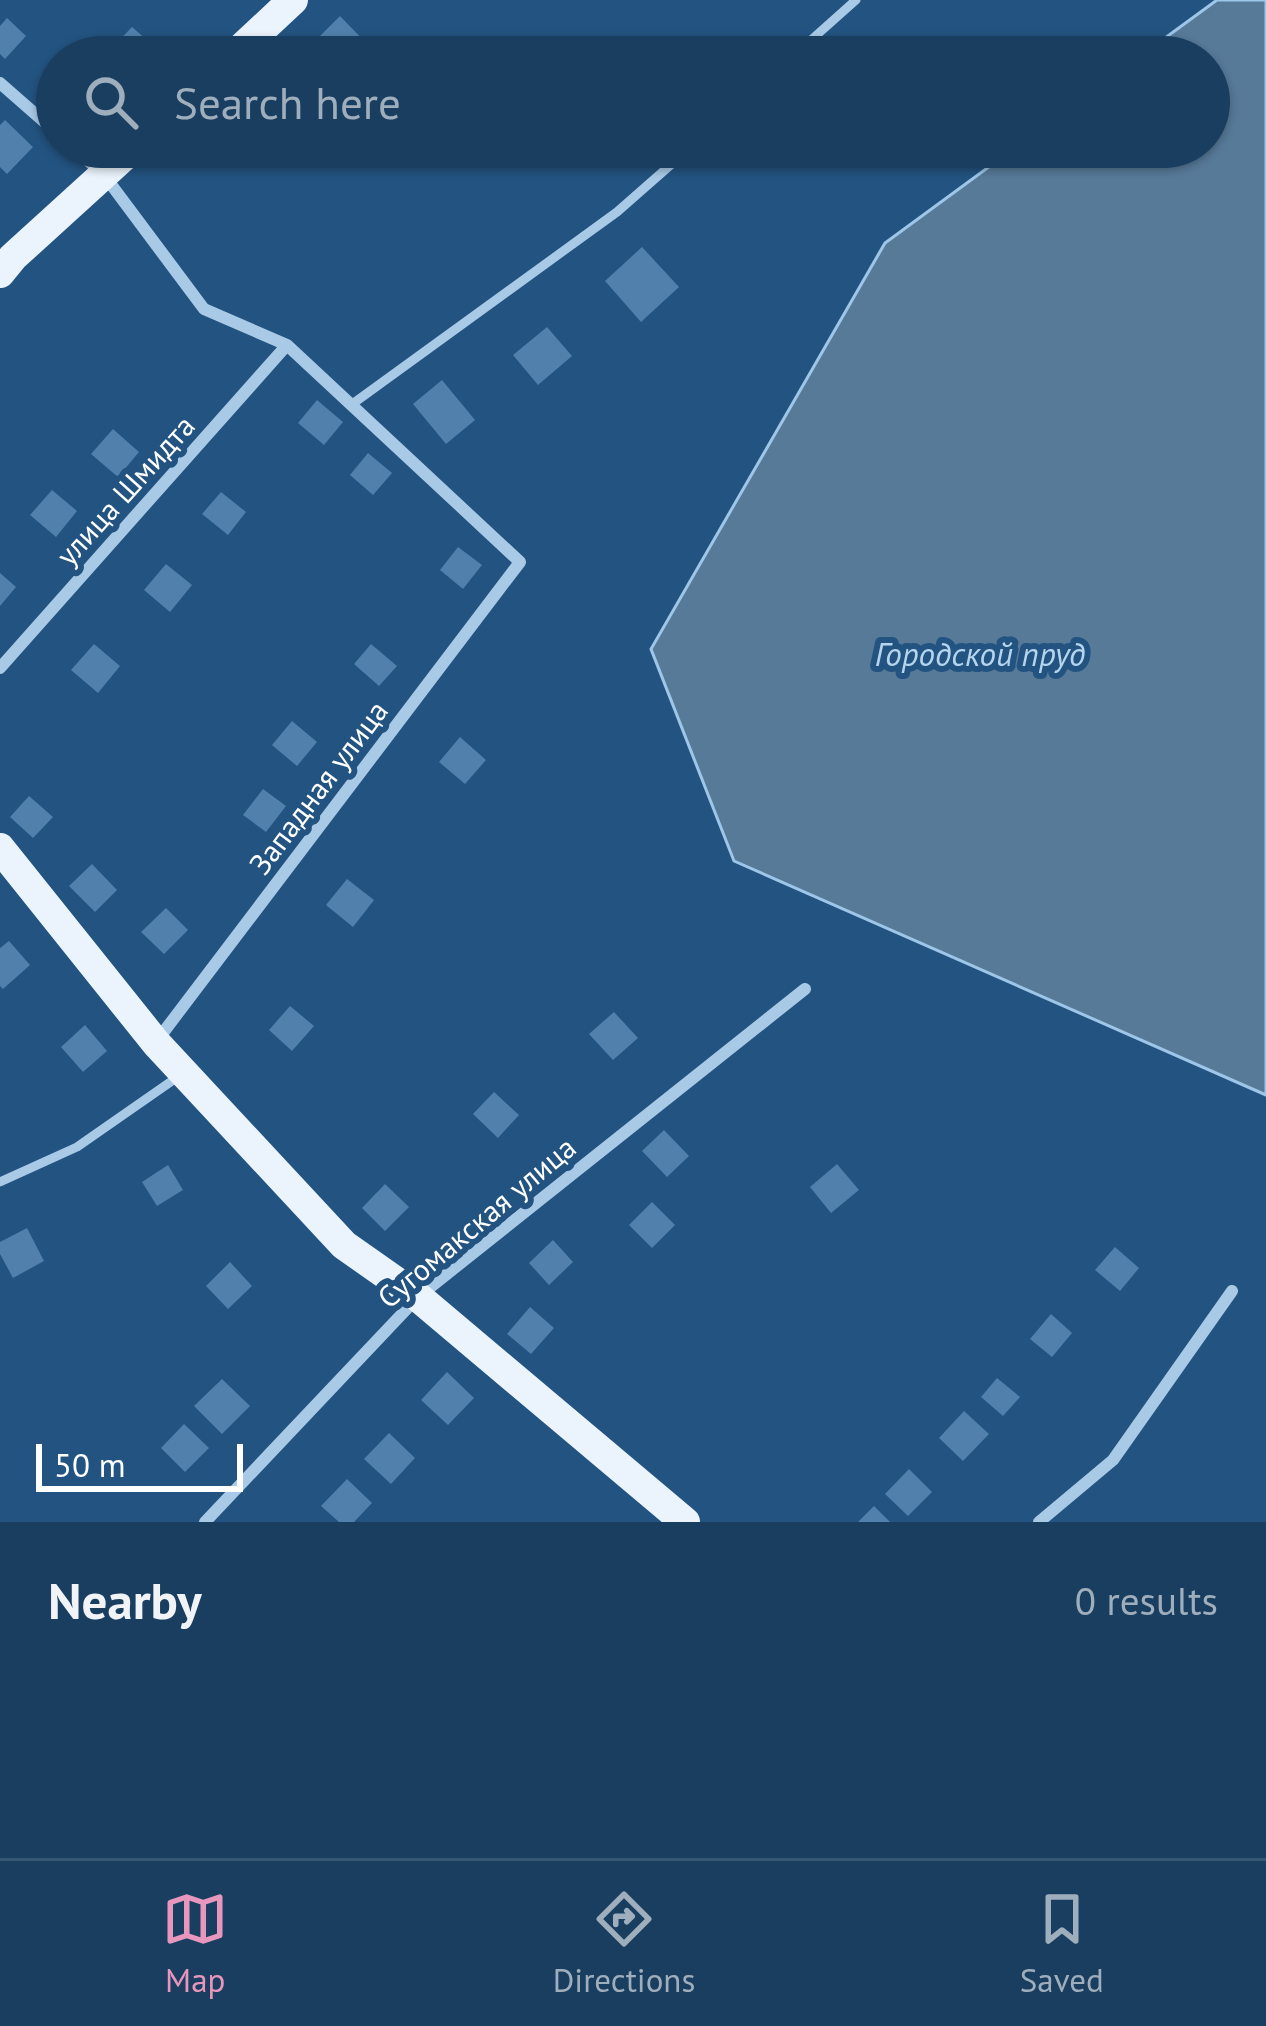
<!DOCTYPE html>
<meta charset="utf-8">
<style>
:root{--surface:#1a3e60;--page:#274969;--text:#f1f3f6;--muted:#9faebd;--line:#385775;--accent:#e797bd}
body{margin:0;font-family:"PT Sans",sans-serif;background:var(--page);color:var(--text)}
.scale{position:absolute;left:36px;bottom:30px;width:207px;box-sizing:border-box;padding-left:12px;border:6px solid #fff;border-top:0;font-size:33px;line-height:42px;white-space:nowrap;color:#fff;-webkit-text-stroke:9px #235380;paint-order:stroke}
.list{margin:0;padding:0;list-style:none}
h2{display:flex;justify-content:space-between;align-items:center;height:156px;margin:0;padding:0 48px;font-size:51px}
h2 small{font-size:39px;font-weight:400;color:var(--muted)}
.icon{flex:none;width:66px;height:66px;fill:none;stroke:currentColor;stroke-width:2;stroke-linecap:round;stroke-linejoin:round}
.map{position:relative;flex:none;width:1266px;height:1522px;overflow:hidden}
.search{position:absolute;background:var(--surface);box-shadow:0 3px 9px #0004;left:36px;right:36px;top:36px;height:132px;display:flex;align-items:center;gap:30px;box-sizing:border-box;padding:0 42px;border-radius:66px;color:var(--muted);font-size:45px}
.sheet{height:336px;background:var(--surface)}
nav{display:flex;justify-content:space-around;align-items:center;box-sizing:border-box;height:168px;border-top:3px solid var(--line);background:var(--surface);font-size:33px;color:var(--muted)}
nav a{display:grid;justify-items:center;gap:6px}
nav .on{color:var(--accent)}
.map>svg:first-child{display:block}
.water{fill:#577a99;stroke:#9dc6e8;stroke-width:3}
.building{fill:#5080ab}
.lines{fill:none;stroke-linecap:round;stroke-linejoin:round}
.service{stroke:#a9cae7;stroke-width:9}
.minor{stroke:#a9cae7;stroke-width:12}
.primary{stroke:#ebf4fd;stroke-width:30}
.labels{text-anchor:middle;stroke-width:12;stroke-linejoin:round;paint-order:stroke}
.street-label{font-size:30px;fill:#fff;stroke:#235380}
.water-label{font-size:33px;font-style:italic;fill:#b5d4ee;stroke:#235380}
</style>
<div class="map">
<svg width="1266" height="1522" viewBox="0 0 1266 1522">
<rect width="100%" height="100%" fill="#235380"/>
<path class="water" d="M1217,0H1266V1095L734,861L651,649L885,243L1016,147H1209V57H1139Z"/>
<path class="building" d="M340,16L374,51L368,57H299Z
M7,18L26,36L5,59L0,54V26Z
M132,27L154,46L144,57H120L111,49Z
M5,120L33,147L7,174L0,167V125Z
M239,147H277L258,166Z
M642,247L679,287L641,322L605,281Z
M547,327L572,356L538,385L513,355Z
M442,380L475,420L446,444L413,404Z
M317,400L343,422L324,445L298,423Z
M113,429L139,452L118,477L91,454Z
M368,453L392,473L373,495L350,475Z
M52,490L77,511L56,537L30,515Z
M221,492L246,512L228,535L202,514Z
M458,547L482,565L463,589L440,570Z
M166,564L192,585L170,612L144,590Z
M0,573L16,587L0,606Z
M94,644L120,666L98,693L71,670Z
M371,644L397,666L379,686L354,664Z
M292,721L317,742L297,766L272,745Z
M460,737L486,760L465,784L439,762Z
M263,789L286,806L266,832L243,815Z
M29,796L53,817L33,838L10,817Z
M92,864L117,890L95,912L69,886Z
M347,879L374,900L353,927L326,905Z
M166,908L188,930L164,954L141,932Z
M9,941L30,965L3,989L0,986V948Z
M290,1006L314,1026L292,1051L269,1030Z
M614,1012L638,1038L613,1060L589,1034Z
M85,1025L107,1051L83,1072L61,1047Z
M494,1092L519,1115L498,1138L473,1114Z
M664,1130L689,1156L667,1177L642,1151Z
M837,1164L859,1190L831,1213L810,1187Z
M168,1165L183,1190L157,1206L142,1182Z
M385,1184L409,1207L385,1231L362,1208Z
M652,1202L675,1225L652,1248L629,1225Z
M27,1228L44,1261L13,1278L0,1254V1242Z
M553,1240L573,1262L549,1285L529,1263Z
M1115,1247L1139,1268L1120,1291L1095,1270Z
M230,1262L252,1286L228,1309L206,1286Z
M530,1307L554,1328L531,1354L507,1334Z
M1051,1314L1072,1333L1052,1357L1030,1339Z
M447,1372L474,1398L448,1425L421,1400Z
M997,1378L1020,1397L1003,1416L981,1397Z
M222,1379L250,1406L222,1434L194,1406Z
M964,1411L989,1434L963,1461L939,1438Z
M184,1424L209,1448L185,1472L161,1448Z
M389,1433L415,1458L391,1484L364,1459Z
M909,1469L932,1492L908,1516L885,1494Z
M347,1479L372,1503L354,1522H339L321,1506Z
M874,1506L890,1522H858Z"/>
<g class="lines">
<path class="service" d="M792,57L856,0
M351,405L617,212L691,147
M0,1182L77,1147L179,1076"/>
<path class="minor" d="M0,83L57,133
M73,147L104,175L204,309L287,345L520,562L156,1042
M0,668L287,345
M205,1522L418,1297L805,989
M1039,1522L1113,1460L1232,1291"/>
<path class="primary" d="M232,57L293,0
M0,273L13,257L134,147
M0,848L156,1043L344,1245L418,1297L685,1522"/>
</g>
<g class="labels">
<g class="street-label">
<text transform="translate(126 491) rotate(-48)" y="10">улица Шмидта</text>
<text transform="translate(319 788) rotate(-53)" y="10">Западная улица</text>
<text transform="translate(477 1223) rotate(-40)" y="10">Сугомакская улица</text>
</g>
<g class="water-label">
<text x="980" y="666">Городской пруд</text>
</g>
</g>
</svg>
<div class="scale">50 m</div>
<div class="search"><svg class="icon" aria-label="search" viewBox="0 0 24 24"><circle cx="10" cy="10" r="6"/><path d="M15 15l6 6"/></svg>Search here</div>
</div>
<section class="sheet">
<h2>Nearby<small>0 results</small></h2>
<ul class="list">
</ul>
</section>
<nav>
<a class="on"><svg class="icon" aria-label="map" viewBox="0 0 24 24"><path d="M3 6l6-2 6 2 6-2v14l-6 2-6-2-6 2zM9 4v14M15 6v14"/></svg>Map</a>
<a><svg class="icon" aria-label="directions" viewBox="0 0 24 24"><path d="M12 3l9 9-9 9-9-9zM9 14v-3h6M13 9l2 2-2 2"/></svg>Directions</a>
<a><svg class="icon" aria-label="saved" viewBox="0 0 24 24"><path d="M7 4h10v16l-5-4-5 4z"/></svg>Saved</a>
</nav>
